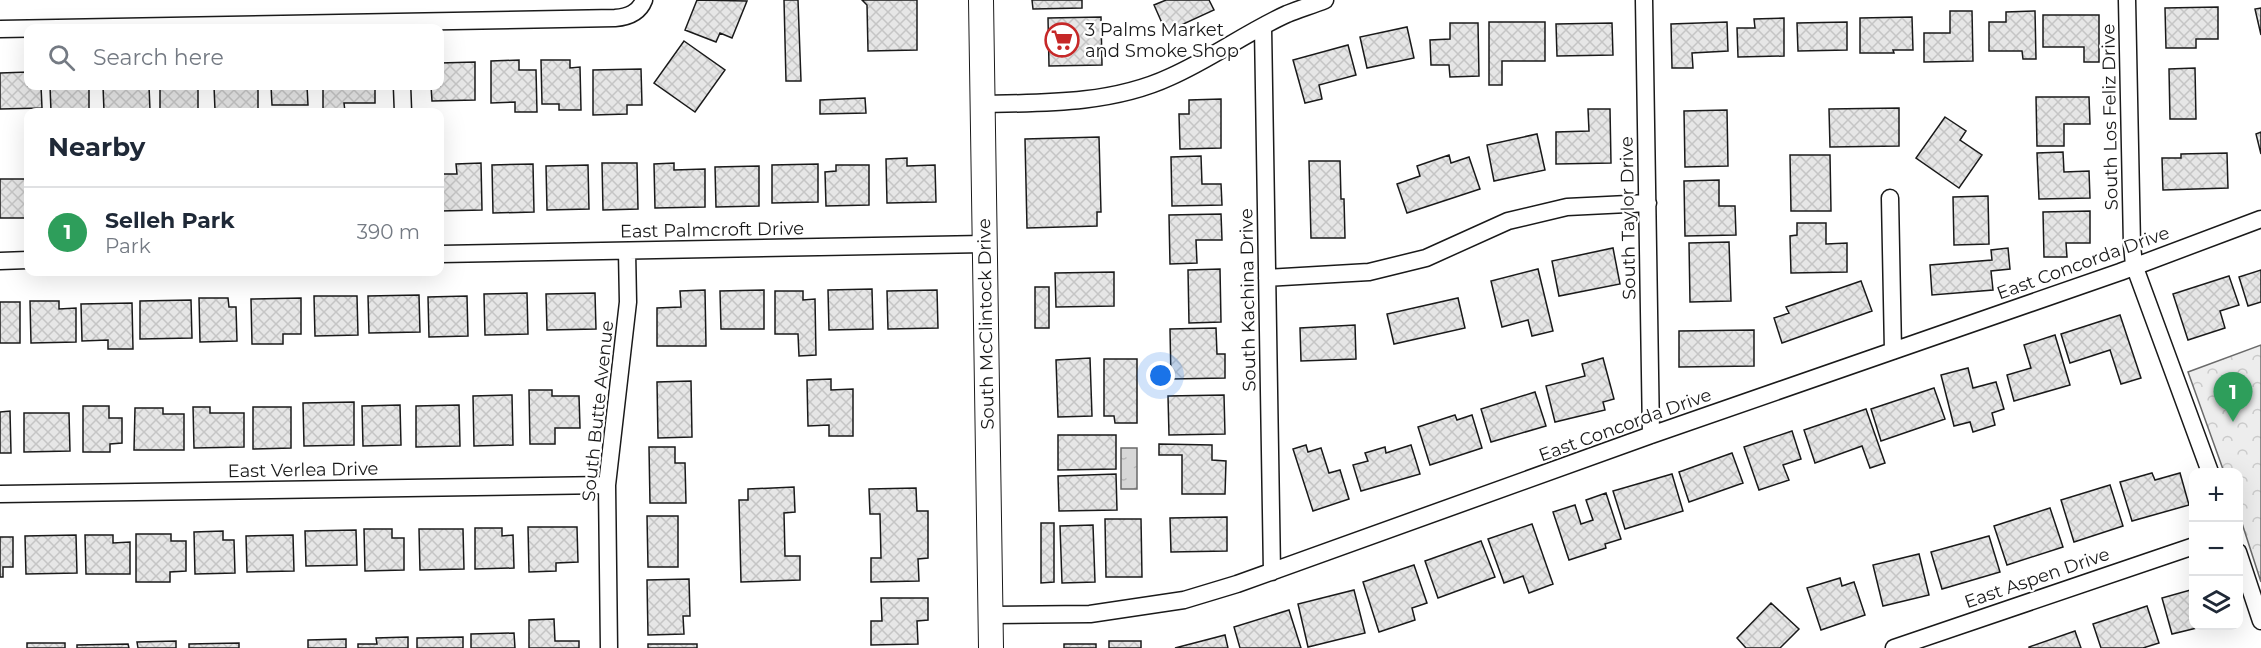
<!DOCTYPE html>
<meta charset="utf-8">
<style>
:root{--surface:#fff;--page:#f6f6f7;--text:#1f2937;--muted:#747a83;--line:#e0e1e3;--accent:#c62828}
body{margin:0;font-family:Montserrat,sans-serif;background:var(--page);color:var(--text)}
.controls{position:absolute;right:18px;bottom:18px;display:grid;overflow:hidden;border-radius:12px;box-shadow:0 6px 24px #0002}
.controls button{width:54px;height:54px;display:grid;place-items:center;padding:0;border:0;border-bottom:2px solid var(--line);background:var(--surface);color:var(--text);font:30px sans-serif}
.you{position:absolute;left:1161px;top:376px;width:21px;height:21px;margin:-15px;border:4px solid #fff;border-radius:50%;background:#1a73e8;box-shadow:0 0 0 9px #1a73e833}
.badge{display:grid;place-items:center;width:39px;height:39px;border-radius:50%;background:var(--accent);color:#fff;font-size:20px;font-weight:700}
.pin{position:absolute;translate:-50% -50px;filter:drop-shadow(0 2px 3px #0008)}
.pin::after{content:'';position:absolute;top:32px;width:21px;height:18px;background:inherit;clip-path:polygon(0 0,100% 0,50% 100%)}
.list{margin:0;padding:0;list-style:none}
h2{display:flex;justify-content:space-between;align-items:center;height:78px;margin:0;padding:0 24px;font-size:26px}
h2 small{font-size:20px;font-weight:400;color:var(--muted)}
.list li{display:grid;grid-template-columns:39px 1fr auto;gap:18px;align-items:center;box-sizing:border-box;height:90px;padding:0 24px;border-top:2px solid var(--line)}
.list b{display:block;font-size:22px;white-space:nowrap}
.list p{margin:0;font-size:20px;white-space:nowrap;color:var(--muted)}
.list em{font-size:20px;font-style:normal;color:var(--muted)}
.icon{flex:none;width:33px;height:33px;fill:none;stroke:currentColor;stroke-width:2;stroke-linecap:round;stroke-linejoin:round}
.map{position:relative;flex:none;width:2261px;height:648px;overflow:hidden}
.search{position:absolute;background:var(--surface);box-shadow:0 6px 24px #0002;left:24px;top:24px;width:420px;height:66px;display:flex;align-items:center;gap:15px;box-sizing:border-box;padding:0 21px;border-radius:12px;color:var(--muted);font-size:22px}
.panel{position:absolute;background:var(--surface);box-shadow:0 6px 24px #0002;left:24px;top:108px;width:420px;height:168px;border-radius:12px}
.map>svg:first-child{display:block}
.forest{fill:url(#forest-crowns);stroke:#6a6a6a;stroke-width:1.5}
.water{fill:url(#water-ripples);stroke:#6a6a6a;stroke-width:1.5}
.building{fill:url(#building-cross-hatch);stroke:#1a1a1a;stroke-width:1.5}
.lines{fill:none;stroke-linecap:round;stroke-linejoin:round}
.street-casing{stroke:#1a1a1a;stroke-width:19}
.secondary-casing{stroke:#1a1a1a;stroke-width:26}
.street{stroke:#fff;stroke-width:16}
.secondary{stroke:#fff;stroke-width:24}
.labels{text-anchor:middle;stroke-width:4.5;stroke-linejoin:round;paint-order:stroke}
.poi-label{font-size:18px;fill:#1a1a1a;stroke:#fff;text-anchor:start}
.street-label{font-size:18px;fill:#1a1a1a;stroke:#fff}
</style>
<div class="map">
<svg width="2261" height="648" viewBox="0 0 2261 648">
<defs>
<pattern id="forest-crowns" width="20" height="18" patternUnits="userSpaceOnUse" patternTransform="scale(1.5)"><rect width="20" height="18" fill="#ededed"/><path d="M2 6a3 3 0 1 1 6 0M12 15a3 3 0 1 1 6 0" fill="none" stroke="#cbcbcb"/></pattern>
<pattern id="water-ripples" width="26" height="14" patternUnits="userSpaceOnUse" patternTransform="scale(1.5)"><rect width="26" height="14" fill="#d7d7d7"/><path d="M2 4q2-2 4 0t4 0M15 11q2-2 4 0t4 0" fill="none" stroke="#b8b8b8"/></pattern>
<pattern id="building-cross-hatch" width="8" height="8" patternUnits="userSpaceOnUse" patternTransform="scale(1.5)"><rect width="8" height="8" fill="#e6e6e6"/><path d="M0 0l8 8M0 8l8-8" fill="none" stroke="#c5c5c5"/></pattern>
</defs>
<rect width="100%" height="100%" fill="#fff"/>
<path class="forest" d="M2261,345V582L2239,514L2238,472H2224L2188,372Z"/>
<path class="water" d="M1121,448H1137V489H1121Z"/>
<path class="building" d="M697,0L747,1L732,38L720,33L716,42L685,30Z
M784,0H798L801,81H786Z
M862,0H917V50L868,51L867,5Z
M1032,0H1082V8L1033,9Z
M1166,0H1209L1214,10L1166,32L1154,5Z
M2218,7V39H2196V48H2166L2165,8Z
M2261,8V35L2255,9Z
M1950,11H1972L1973,61L1924,62V33H1950Z
M2035,11L2036,59H2023L2022,51H1989V22H2006V12Z
M2043,15H2099V62H2084V47H2043Z
M1101,17L1102,65L1049,66L1048,18Z
M1912,17L1913,50H1893L1894,53H1860V18Z
M1784,18V56L1738,57L1737,28H1755L1754,19Z
M1489,22H1545V61H1502V85H1489Z
M1727,22L1728,51L1692,53L1693,68H1672L1671,24Z
M1847,22V50L1798,51L1797,23Z
M1450,23H1478L1479,76L1450,77L1449,65H1431L1430,40L1450,39Z
M1612,23L1613,55L1557,56L1556,24Z
M1407,27L1414,58L1367,68L1360,37Z
M684,41L725,70L695,112L654,83Z
M1348,45L1356,75L1319,85L1322,99L1305,103L1293,60Z
M519,60V70H536L537,112H515V102L491,103V61Z
M541,60H570V68L580,67L581,110H559V104H542Z
M475,62V100L432,101L431,86H440V63Z
M2195,68L2196,119H2170L2169,69Z
M641,69L642,105H627V114L593,115V70Z
M28,72V86H41L42,108L0,109V73Z
M50,86H89V110L51,111Z
M103,86H149L150,110L104,111Z
M160,86H198V110H160Z
M214,86H258V109L215,110Z
M271,86H307L308,105H272Z
M323,86H375V103H344L345,112H323Z
M2036,97H2089L2090,124H2064V146H2037Z
M865,98L866,113L820,114V100Z
M1221,99V148L1180,149L1179,114H1189V100Z
M1899,108V146L1830,147L1829,109Z
M1588,109H1610L1611,163L1556,164V132L1589,131Z
M1727,110L1728,166L1685,167L1684,111Z
M1945,117L1966,131L1960,140L1982,155L1959,188L1916,158Z
M2261,132V154L2256,134Z
M1537,134L1545,170L1494,181L1487,145Z
M1099,137L1101,212H1097V226L1027,228L1025,139Z
M2063,152L2064,172L2089,171L2090,198L2039,199L2037,153Z
M2227,153L2228,188L2163,190L2162,158H2181V154Z
M1449,155L1451,163L1469,157L1480,189L1407,213L1397,184L1420,176L1417,166Z
M1790,155H1830L1831,211H1791Z
M1201,156L1202,184H1221L1222,205L1172,206L1171,157Z
M907,158V166L935,165L936,202L887,203L886,159Z
M1309,161H1340L1341,199H1344L1345,238H1311Z
M481,163L482,210L440,211V174H457L456,164Z
M602,163H637L638,209L603,210Z
M674,163V170L705,169V207L655,208L654,164Z
M533,164L534,212L493,213L492,165Z
M818,164V202L772,203V165Z
M588,165L589,209L547,210L546,166Z
M836,165H869V205L826,206L825,172L836,171Z
M759,166V206L716,207L715,167Z
M0,179H28V218H0Z
M1719,180V206H1735L1736,235L1685,236L1684,181Z
M1988,196L1989,244L1954,245L1953,197Z
M2090,211V243H2066L2067,257H2044L2043,212Z
M1221,214L1222,240H1196L1197,263L1170,264L1169,215Z
M1797,223H1826V244L1847,243V272L1791,273L1790,236L1797,235Z
M1729,242L1731,301L1690,302L1689,243Z
M1613,248L1620,284L1559,296L1552,261Z
M2008,248L2010,269L1991,271L1993,290L1932,295L1930,265L1992,260L1991,250Z
M1220,269L1221,322L1189,323L1188,270Z
M1538,269L1553,331L1532,336L1528,320L1502,327L1491,281Z
M2261,270V302L2248,306L2239,277Z
M1114,272V306L1056,307L1055,273Z
M2229,276L2239,305L2220,311L2225,328L2188,340L2173,294Z
M1861,281L1872,311L1782,343L1774,318L1789,313L1786,307Z
M1035,287H1049V328H1035Z
M872,289L873,329L829,330L828,290Z
M705,290L706,346H657V308L681,307L680,291Z
M764,290V329H721L720,291Z
M937,290L938,328L888,329L887,291Z
M775,291H803V300L815,299L816,355L799,356L798,334H775Z
M527,293L528,334L485,335L484,294Z
M595,293L596,329L547,330L546,294Z
M419,295L420,332L369,333L368,296Z
M314,296H357L358,335L315,336Z
M467,296L468,336L429,337L428,297Z
M199,298H228L229,307H236L237,341L200,342Z
M301,298V334H283V344H252L251,299Z
M1458,298L1465,328L1394,344L1387,314Z
M191,300L192,338L140,339V301Z
M30,301H59V309L76,308V342L31,343Z
M0,302H20V343H0Z
M132,303L133,349H108V340L82,341L81,304Z
M2120,315L2141,378L2121,384L2110,350L2070,363L2061,334Z
M1355,325L1356,359L1301,361L1300,328Z
M1216,328L1217,354H1225V378L1171,379L1170,329Z
M1754,330V366L1679,367V331Z
M2055,335L2070,385L2014,401L2007,375L2031,368L2024,345Z
M1090,358L1092,416L1058,417L1056,360Z
M1603,358L1614,399L1603,402L1605,410L1555,422L1546,386L1585,376L1582,364Z
M1104,359H1137V423H1115L1114,416H1104Z
M1968,368L1973,388L1996,382L2004,409L1992,413L1995,425L1973,432L1970,422L1954,426L1941,375Z
M831,379V390L853,389V436H829V425L808,426L807,380Z
M691,381L692,437L658,438L657,382Z
M1934,388L1945,419L1881,441L1871,409Z
M529,390H552V396H579L580,428H555V444H530Z
M1535,392L1546,426L1491,442L1481,409Z
M512,395L513,445L474,446L473,396Z
M1224,395L1225,434L1169,435L1168,396Z
M354,402V445L304,446L303,403Z
M400,405L401,445L363,446L362,406Z
M459,405L460,446L416,447V406Z
M83,406H109V418H122V443L110,444V452H83Z
M193,407H210V413H244V447L194,448Z
M253,407H291V448L253,449Z
M135,408H163V414H184V450H134Z
M1866,409L1885,463L1870,468L1862,446L1815,463L1804,430Z
M10,411L11,453H0V412Z
M24,413H69L70,451L24,452Z
M1455,415L1457,420L1472,415L1482,448L1430,465L1418,427Z
M1792,431L1801,459L1783,465L1789,480L1759,490L1744,447Z
M1058,435H1116V469L1058,470Z
M1159,444L1212,445V460L1226,461L1225,494H1182V455H1159Z
M1306,445L1308,452L1321,448L1329,473L1340,470L1349,499L1313,511L1293,449Z
M1411,445L1420,474L1361,491L1353,465L1368,461L1365,453L1385,447L1386,453Z
M649,447H675V463H685L686,503H650Z
M1732,453L1743,483L1689,502L1679,472Z
M2152,473L2155,480L2180,473L2189,505L2132,521L2120,482Z
M1116,474L1117,510L1059,511L1058,476Z
M1672,474L1683,511L1625,529L1613,491Z
M2110,485L2123,526L2074,542L2061,500Z
M794,487L795,512L784,513L785,556H800V580L741,582L739,500H748V489Z
M916,488L917,511H928V558L918,559L919,581L871,582V558H881L880,514H870L869,489Z
M1606,493L1621,539L1605,544L1606,548L1569,560L1553,512L1575,505L1581,524L1593,520L1586,500Z
M2050,508L2063,547L2007,565L1994,526Z
M647,516H678V567H648Z
M1227,517V551L1171,552L1170,518Z
M1105,519H1141L1142,577H1106Z
M1041,523H1054V582L1041,583Z
M1532,524L1553,584L1529,593L1523,576L1504,583L1488,539Z
M1093,525L1095,582L1062,583L1060,526Z
M528,527H577L578,562L556,563V571L529,572Z
M475,528H502V536L513,535L514,568L475,569Z
M364,529H392V538H404V570L365,571Z
M419,529H463L464,569L420,570Z
M356,530L357,565L306,566L305,531Z
M223,531V540H234L235,573L195,574L194,532Z
M136,534H171V541H186V571L170,572V582H136Z
M76,535L77,573L26,574L25,536Z
M85,535H113V543L130,542V574H86Z
M293,535L294,571L247,572L246,536Z
M1989,536L2000,572L1942,589L1931,552Z
M0,537H13V567H3V577H0Z
M1481,541L1495,577L1438,598L1425,561Z
M1919,554L1929,595L1883,606L1873,565Z
M1414,565L1427,603L1412,608L1415,620L1379,632L1363,582Z
M1840,578L1842,586L1854,582L1865,615L1821,630L1807,588Z
M689,579L690,616H683L684,634L648,635L647,580Z
M2194,589V626H2205L2172,634L2162,598Z
M1354,590L1365,633L1308,647L1298,604Z
M881,598H928V620L917,621L918,644L871,645V621H882Z
M1771,603L1799,629L1780,648H1746L1737,638Z
M2147,606L2159,643L2143,648H2101L2093,624Z
M1289,610L1301,648H1240L1234,627Z
M554,619L555,641H579V648H529V620Z
M2075,631L2081,648H2029V647Z
M514,633L515,648H471V634Z
M1225,635L1228,648H1175Z
M408,637V648H358V644H377L376,638Z
M463,637V648H417V638Z
M346,639V648H308V640Z
M176,641V648H138L137,642Z
M1109,641H1141V648H1109Z
M27,643H65V648H27Z
M239,643V648H189V644Z
M128,644L129,648H77V645Z
M648,644H697V648H648Z
M1064,644H1096V648H1064Z"/>
<g class="lines">
<defs>
<path id="street" d="M1644,0L1651,435
M2127,0L2132,245L2134,265L2210,472
M1263,27L1272,572
M0,29L615,18C628,17 639,13 644,0
M402,86L403,112
M982,104C1044,103 1112,104 1170,77C1211,59 1247,32 1287,14C1299,9 1313,5 1325,0
M1890,198L1893,351
M440,254L984,244
M0,261L28,260
M1267,278L1369,272L1426,258L1508,221L1567,207L1648,203
M0,494L607,485
M2238,552L2261,621
M990,615L1090,614L1184,600L1237,584L1651,435L2120,272L2261,219
M609,648L607,485L628,302L627,251
M1894,648L2194,546"/>
<path id="secondary" d="M981,0L991,648"/>
</defs>
<use href="#street" class="street-casing"/>
<use href="#secondary" class="secondary-casing"/>
<use href="#street" class="street"/>
<use href="#secondary" class="secondary"/>
</g>
<defs>
<symbol id="supermarket-ring" viewBox="-11 -11 22 22"><circle r="9.5" fill="#fff" stroke="#c62828" stroke-width="1.5"/><path d="M-6-5.5h2.5l.6 2H6L4.5 2H-2.5L-4.4-4H-6ZM-1.5 3.2a1.3 1.3 0 1 0 .1 0ZM3 3.2a1.3 1.3 0 1 0 .1 0Z" fill="#c62828"/></symbol>
</defs>
<g fill-rule="evenodd">
<use href="#supermarket-ring" x="1043" y="21" width="38" height="38"/>
</g>
<g class="labels">
<g class="poi-label">
<text x="1085" y="36">3 Palms Market<tspan x="1085" dy="21">and Smoke Shop</tspan></text>
</g>
<g class="street-label">
<text transform="translate(2110 117) rotate(-91)" y="6">South Los Feliz Drive</text>
<text transform="translate(1628 218) rotate(-91)" y="6">South Taylor Drive</text>
<text transform="translate(712 230) rotate(-1)" y="6">East Palmcroft Drive</text>
<text transform="translate(2083 263) rotate(-20)" y="6">East Concorda Drive</text>
<text transform="translate(1248 300) rotate(-91)" y="6">South Kachina Drive</text>
<text transform="translate(986 324) rotate(-91)" y="6">South McClintock Drive</text>
<text transform="translate(598 411) rotate(-84)" y="6">South Butte Avenue</text>
<text transform="translate(1625 425) rotate(-20)" y="6">East Concorda Drive</text>
<text transform="translate(303 470) rotate(-1)" y="6">East Verlea Drive</text>
<text transform="translate(2037 578) rotate(-19)" y="6">East Aspen Drive</text>
</g>
</g>
</svg>
<div class="controls">
<button>+</button>
<button>−</button>
<button><svg class="icon" aria-label="layers" viewBox="0 0 24 24"><path d="M12 4l9 5-9 5-9-5zM3 14l9 5 9-5"/></svg></button>
</div>
<div class="you"></div>
<div class="pin badge" style="left:2233px;top:422px;background:#2e9e5b">1</div>
<div class="search"><svg class="icon" aria-label="search" viewBox="0 0 24 24"><circle cx="10" cy="10" r="6"/><path d="M15 15l6 6"/></svg>Search here</div>
<section class="panel">
<h2>Nearby<small></small></h2>
<ul class="list">
<li><span class="badge" style="background:#2e9e5b">1</span><div><b>Selleh Park</b><p>Park</p></div><em>390 m</em></li>
</ul>
</section>
</div>
